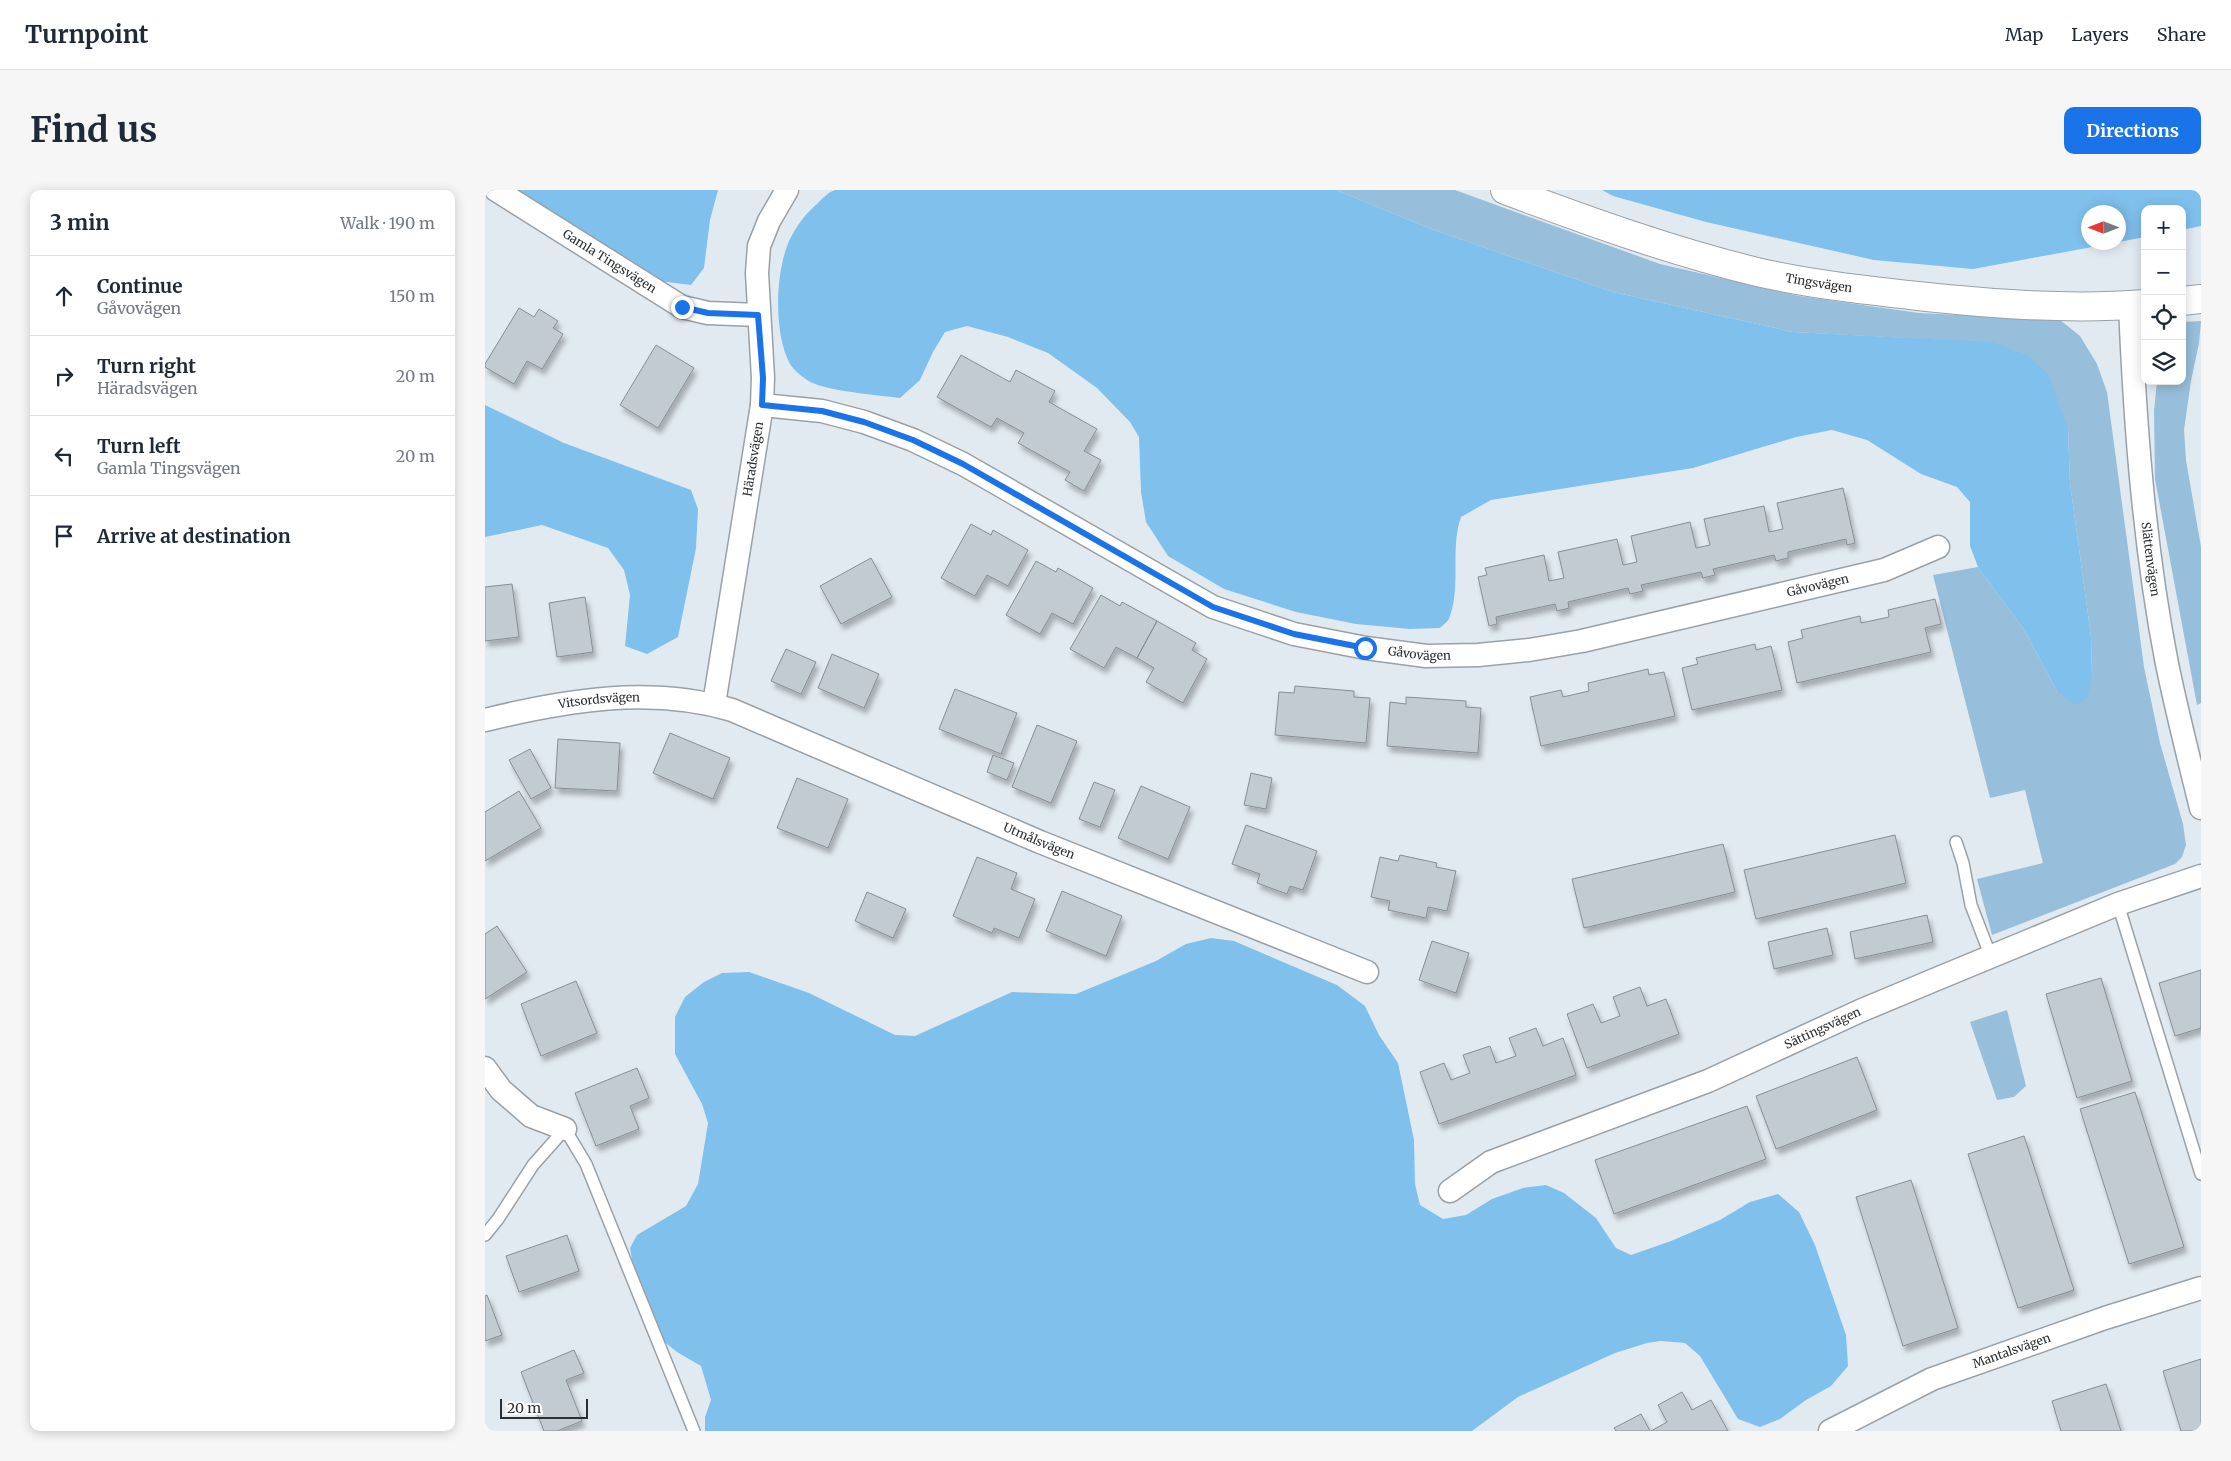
<!DOCTYPE html>
<meta charset="utf-8">
<style>
:root{--surface:#fff;--page:#f6f6f7;--text:#1f2937;--muted:#747a83;--line:#e0e1e3;--accent:#1a73e8}
body{margin:0;font-family:Merriweather,serif;background:var(--page);color:var(--text)}
.controls{position:absolute;right:15px;top:15px;display:grid;overflow:hidden;border-radius:10px;box-shadow:0 2px 12px #0003}
.controls button{width:45px;height:45px;display:grid;place-items:center;padding:0;border:0;border-bottom:1px solid var(--line);background:var(--surface);color:var(--text);font:25px sans-serif}
.compass{position:absolute;left:1596px;top:15px;width:45px;height:45px;border-radius:50%;background:var(--surface);box-shadow:0 2px 12px #0003;rotate:270deg}
.scale{position:absolute;left:15px;bottom:12px;width:88px;box-sizing:border-box;padding-left:5px;border:2px solid #2c2f31;border-top:0;font-size:14px;line-height:18px;white-space:nowrap;color:#2c2f31;-webkit-text-stroke:4px #fff;paint-order:stroke}
.stop{position:absolute;width:15px;height:15px;margin:-11px;border:4px solid #1a73e8;border-radius:50%;background:#fff}
.stop.end{background:#1a73e8;border-color:#fff;box-shadow:0 1px 5px #0008}
.list{margin:0;padding:0;list-style:none}
h2{display:flex;justify-content:space-between;align-items:center;height:65px;margin:0;padding:0 20px;font-size:21px}
h2 small{font-size:16px;font-weight:400;color:var(--muted)}
.list li{display:grid;grid-template-columns:32px 1fr auto;gap:15px;align-items:center;box-sizing:border-box;height:80px;padding:0 20px;border-top:1px solid var(--line)}
.list b{display:block;font-size:19px;white-space:nowrap}
.list p{margin:0;font-size:16px;white-space:nowrap;color:var(--muted)}
.list em{font-size:16px;font-style:normal;color:var(--muted)}
.icon{flex:none;width:28px;height:28px;fill:none;stroke:currentColor;stroke-width:2;stroke-linecap:round;stroke-linejoin:round}
.map{position:relative;flex:none;width:1716px;height:1241px;overflow:hidden;border-radius:10px}
header{display:flex;align-items:center;gap:30px;box-sizing:border-box;height:70px;padding:0 25px;background:var(--surface);border-bottom:1px solid var(--line)}
header strong{font-size:24px}
nav{display:flex;gap:28px;margin-inline-start:auto;font-size:18px}
.intro{display:flex;align-items:center;justify-content:space-between;box-sizing:border-box;height:120px;padding:0 30px}
h1{margin:0;font-size:35px}
.button{padding:12px 22px;border-radius:10px;background:var(--accent);color:#fff;font-size:18px;font-weight:700}
main{display:flex;gap:30px;padding:0 30px}
aside{flex:1;background:var(--surface);border-radius:10px;box-shadow:0 2px 12px #0003}
.map>svg:first-child{display:block}
.green{fill:#97beda}
.forest{fill:#80c0ed}
.building{fill:#c2cbd1;stroke:#868e94;filter:url(#shadow)}
.lines{fill:none;stroke-linecap:round;stroke-linejoin:round}
.service-casing{stroke:#99a1a7;stroke-width:14}
.minor-casing{stroke:#99a1a7;stroke-width:25}
.tertiary-casing{stroke:#99a1a7;stroke-width:30}
.service{stroke:#fff;stroke-width:11}
.minor{stroke:#fff;stroke-width:22}
.tertiary{stroke:#fff;stroke-width:28}
.route{stroke:#1a73e8;stroke-width:6}
.labels{text-anchor:middle;stroke-width:4;stroke-linejoin:round;paint-order:stroke}
.street-label{font-size:12px;fill:#2c2f31;stroke:#fff}
</style>
<header>
<strong>Turnpoint</strong>
<nav><a>Map</a><a>Layers</a><a>Share</a></nav>
</header>
<div class="intro"><h1>Find us</h1><a class="button">Directions</a></div>
<main>
<aside>
<h2>3 min<small>Walk · 190 m</small></h2>
<ul class="list">
<li><svg class="icon" aria-label="ahead" viewBox="0 0 24 24"><path d="M12 20V5M6 11l6-6 6 6"/></svg><div><b>Continue</b><p>Gåvovägen</p></div><em>150 m</em></li>
<li><svg class="icon" aria-label="right" viewBox="0 0 24 24"><path d="M7 20v-9h11M14 6l5 5-5 5"/></svg><div><b>Turn right</b><p>Häradsvägen</p></div><em>20 m</em></li>
<li><svg class="icon" aria-label="left" viewBox="0 0 24 24"><path d="M17 20v-9H6M10 6l-5 5 5 5"/></svg><div><b>Turn left</b><p>Gamla Tingsvägen</p></div><em>20 m</em></li>
<li><svg class="icon" aria-label="arrive" viewBox="0 0 24 24"><path d="M6 21V4h12l-3 4 3 4H6"/></svg><div><b>Arrive at destination</b></div></li>
</ul>
</aside>
<div class="map">
<svg width="1716" height="1241" viewBox="0 0 1716 1241">
<defs>
<filter id="shadow"><feDropShadow dx="3" dy="5.5" stdDeviation="2.5" flood-color="#0004"/></filter>
</defs>
<rect width="100%" height="100%" fill="#e2eaf1"/>
<path class="green" d="M851,0H970L1175,74L1314,106L1434,123L1575,130L1595,146L1612,174L1622,202L1659,477L1675,553L1698,634L1701,655L1697,667L1690,674L1507,745L1492,689L1558,673L1540,600L1505,608L1448,385L1493,377L1540,441L1572,501L1607,486L1606,446L1585,293L1583,239L1458,150L1308,142L1128,102L946,39Z
M1716,131L1714,153L1706,191L1699,240L1701,270L1716,357V513L1712,515L1670,289L1669,221L1672,191H1697V132Z
M1522,820L1541,896L1529,907L1512,910L1485,832Z"/>
<path class="forest" d="M26,0H233L225,30L219,78L206,95L174,91Z
M350,0H851L946,39L1128,102L1308,142L1506,152L1542,165L1563,184L1583,239L1585,293L1606,446L1607,486L1602,509L1591,515L1572,501L1540,441L1493,377L1485,356V312L1472,297L1436,284L1382,250L1347,240L1311,247L1208,278L1006,310L976,327C965,358 976,394 965,426C964,431 959,434 955,438L925,439L871,434L811,422L739,399L683,366L661,332L656,302L654,247L645,232L612,198L563,163L523,147L482,136L460,142L448,162L435,190L415,208C394,205 337,201 322,190C316,186 308,179 305,174C288,143 290,78 306,47C313,34 321,23 332,14C338,8 342,3 350,0Z
M1117,0H1716V36L1697,40V19H1660V47L1634,52V22H1604V52L1629,53L1488,79L1389,70L1221,32L1128,6Z
M0,215L79,253L206,300L213,319L211,358L193,447L162,464L140,456L145,405L139,380L123,358L57,335L0,347Z
M726,748L749,751L852,795L880,816L894,845L913,873L929,950L930,994L935,1015L958,1029L981,1025L1007,1009L1038,998L1061,995L1079,1003L1111,1028L1131,1058L1146,1065L1186,1051L1235,1030L1265,1012L1293,1004L1314,1022L1330,1055L1361,1145L1363,1176L1346,1196L1321,1210L1295,1229L1275,1237L1253,1229L1215,1166L1200,1153L1176,1151L1162,1153L1130,1163L1033,1207L987,1241H220V1227L226,1210L216,1176L192,1162L177,1150L148,1076L145,1058L152,1045L201,1016L213,994L223,933L217,914L190,864V827L200,807L219,792L237,783L264,782L324,803L410,845L430,846L527,802L591,804L671,771L701,754Z"/>
<path class="building" d="M34,118L49,127L54,119L73,131L68,138L78,144L57,179L42,171L29,194L0,177V174Z
M171,155L209,178L173,238L135,215Z
M476,165L525,192L531,180L570,201L564,212L612,239L599,261L616,270L599,301L580,290L585,282L533,253L539,243L512,228L506,237L452,207Z
M1358,298L1370,353L1362,355L1361,349L1303,362V368L1291,371L1289,365L1228,379L1230,385L1218,388L1216,382L1156,395L1158,401L1145,404L1143,398L1083,412L1084,418L1072,421L1070,414L1011,427L1012,434L1004,436L993,387L1002,385L1000,378L1059,365L1064,391L1079,388L1073,362L1132,349L1138,375L1152,372L1146,346L1205,332L1211,358L1225,355L1219,329L1279,316L1284,342L1298,339L1292,313Z
M486,334L506,345L508,340L543,360L523,396L502,385L490,406L456,388Z
M386,368L407,407L356,434L335,396Z
M551,371L571,382L573,378L608,398L588,434L567,423L555,444L521,425Z
M27,394L34,447L0,451V397Z
M616,405L635,416L637,412L672,431L652,468L631,457L619,478L585,459Z
M100,407L108,462L72,467L64,413Z
M1450,409L1456,434L1440,438L1446,462L1312,493L1303,452L1318,448L1316,440L1375,426L1376,433L1404,427L1403,420Z
M672,431L711,453L707,460L722,469L698,513L661,492L669,478L652,468Z
M1270,454L1271,460L1286,456L1297,500L1207,520L1197,478L1213,474L1211,468Z
M301,459L331,472L316,504L286,491Z
M347,464L394,484L379,518L333,498Z
M1163,479L1164,485L1179,482L1190,526L1056,556L1045,507L1076,500L1078,507L1104,501L1103,493Z
M810,496L869,501V507L885,508L881,553L790,545L794,502L809,503Z
M470,499L532,523L516,564L454,539Z
M921,507L981,511V517L996,518L993,563L902,556L905,512L921,514Z
M552,535L592,551L566,613L527,597Z
M185,543L245,568L228,609L168,583Z
M73,549L135,553L132,601L70,598Z
M45,559L66,598L46,609L24,570Z
M508,565L529,573L522,590L502,582Z
M766,583L787,588L781,619L759,615Z
M312,588L363,609L343,658L292,638Z
M609,592L630,600L615,637L594,629Z
M656,596L705,617L683,669L633,648Z
M34,601L56,638L0,671V622Z
M761,635L832,661L818,700L805,696L802,704L772,693L775,684L747,674Z
M1410,645L1421,693L1271,729L1259,680Z
M1238,654L1250,702L1099,738L1087,689Z
M915,665L952,673L951,677L971,681L962,721L943,717L941,728L903,720L905,711L886,707L895,667L913,671Z
M492,667L532,683L526,699L550,709L534,748L509,738L507,743L468,726Z
M577,701L637,726L621,766L561,741Z
M382,702L421,719L408,748L370,731Z
M1442,725L1448,752L1370,769L1365,742Z
M12,736L42,782L0,809V744Z
M1342,738L1348,765L1289,779L1283,752Z
M947,751L984,763L971,803L934,790Z
M1716,780V838L1690,846L1674,793Z
M1616,788L1647,891L1592,908L1561,804Z
M91,791L112,843L56,866L36,814Z
M1155,797L1162,816L1181,809L1194,844L1102,878L1082,824L1108,814L1116,833L1135,826L1128,807Z
M1051,838L1058,856L1078,848L1091,885L954,934L935,882L959,873L966,890L985,883L978,865L1005,856L1011,873L1031,866L1024,848Z
M1372,867L1392,920L1291,959L1271,906Z
M152,878L164,908L145,916L154,939L111,956L90,903Z
M1650,902L1699,1057L1644,1074L1595,919Z
M1262,916L1281,969L1129,1024L1110,970Z
M1539,946L1589,1100L1533,1118L1483,964Z
M1426,990L1473,1138L1418,1156L1371,1007Z
M82,1045L94,1081L34,1102L21,1066Z
M2,1105L17,1145L0,1151V1106Z
M89,1160L99,1183L81,1190L97,1231L72,1241H59L36,1182Z
M1716,1169V1241H1696L1678,1181Z
M1621,1194L1636,1241H1576L1567,1211Z
M1197,1202L1207,1220L1226,1210L1243,1241H1166L1182,1232L1173,1215Z
M1156,1224L1165,1241H1131L1129,1238Z"/>
<g class="lines">
<defs>
<path id="service" d="M1471,652L1478,673L1486,715L1506,767
M1633,714L1716,984
M0,1045L13,1029L48,975L80,939L101,974L209,1241"/>
<g id="minor">
<path id="s1" d="M11,0L197,117L223,123L273,125"/>
<path id="s2" d="M1645,115C1650,235 1659,356 1682,474C1692,522 1704,570 1716,618"/>
<path id="s3" d="M277,215L337,221L379,232L428,250L478,274L728,417L809,444L881,458L941,466L993,465L1044,460L1097,451L1399,380L1453,357"/>
<path id="s4" d="M229,514L277,215L278,188L272,83L274,56L284,31L302,0"/>
<path id="s5" d="M0,530C82,510 165,496 247,520L555,652L882,782"/>
<path d="M0,878L16,900L46,926L80,939"/>
<path id="s6" d="M965,1001L1006,972L1223,891L1375,821L1454,788L1633,714L1716,686"/>
<path id="s7" d="M1345,1241L1447,1189L1620,1128L1716,1098"/>
</g>
<g id="tertiary">
<path id="s8" d="M1020,0C1103,31 1186,61 1272,82C1325,94 1379,100 1433,106C1508,114 1585,120 1660,114"/>
<path d="M1697,111L1716,109"/>
</g>
</defs>
<use href="#service" class="service-casing"/>
<use href="#minor" class="minor-casing"/>
<use href="#tertiary" class="tertiary-casing"/>
<use href="#service" class="service"/>
<use href="#minor" class="minor"/>
<use href="#tertiary" class="tertiary"/>
</g>
<g class="lines">
<path class="route" d="M197,117L223,123L273,125L278,188L277,215L337,221L379,232L428,250L478,274L728,417L809,444L880,458"/>
</g>
<g class="labels">
<g class="street-label">
<text dy="4" stroke="none"><textPath href="#s1" startOffset="134">Gamla Tingsvägen</textPath></text>
<text dy="4" stroke="none"><textPath href="#s8" startOffset="328">Tingsvägen</textPath></text>
<text dy="4" stroke="none"><textPath href="#s4" startOffset="248">Häradsvägen</textPath></text>
<text dy="4" stroke="none"><textPath href="#s2" startOffset="255">Slättenvägen</textPath></text>
<text dy="4" stroke="none"><textPath href="#s3" startOffset="1118">Gåvovägen</textPath></text>
<text dy="4" stroke="none"><textPath href="#s3" startOffset="712">Gåvovägen</textPath></text>
<text dy="4" stroke="none"><textPath href="#s5" startOffset="116">Vitsordsvägen</textPath></text>
<text dy="4" stroke="none"><textPath href="#s5" startOffset="584">Utmålsvägen</textPath></text>
<text dy="4" stroke="none"><textPath href="#s6" startOffset="408">Sättingsvägen</textPath></text>
<text dy="4" stroke="none"><textPath href="#s7" startOffset="199">Mantalsvägen</textPath></text>
</g>
</g>
</svg>
<div class="controls">
<button>+</button>
<button>−</button>
<button><svg class="icon" aria-label="locate" viewBox="0 0 24 24"><circle cx="12" cy="12" r="6"/><path d="M12 2v4M12 18v4M2 12h4M18 12h4"/></svg></button>
<button><svg class="icon" aria-label="layers" viewBox="0 0 24 24"><path d="M12 4l9 5-9 5-9-5zM3 14l9 5 9-5"/></svg></button>
</div>
<svg class="compass" viewBox="-18 -18 36 36"><path d="M0-13l5 13h-10z" fill="#e53935"/><path d="M0 13l5-13h-10z" fill="#747a83"/></svg>
<div class="scale">20 m</div>
<div class="stop" style="left:880px;top:458px"></div>
<div class="stop end" style="left:197px;top:117px"></div>
</div>
</main>
